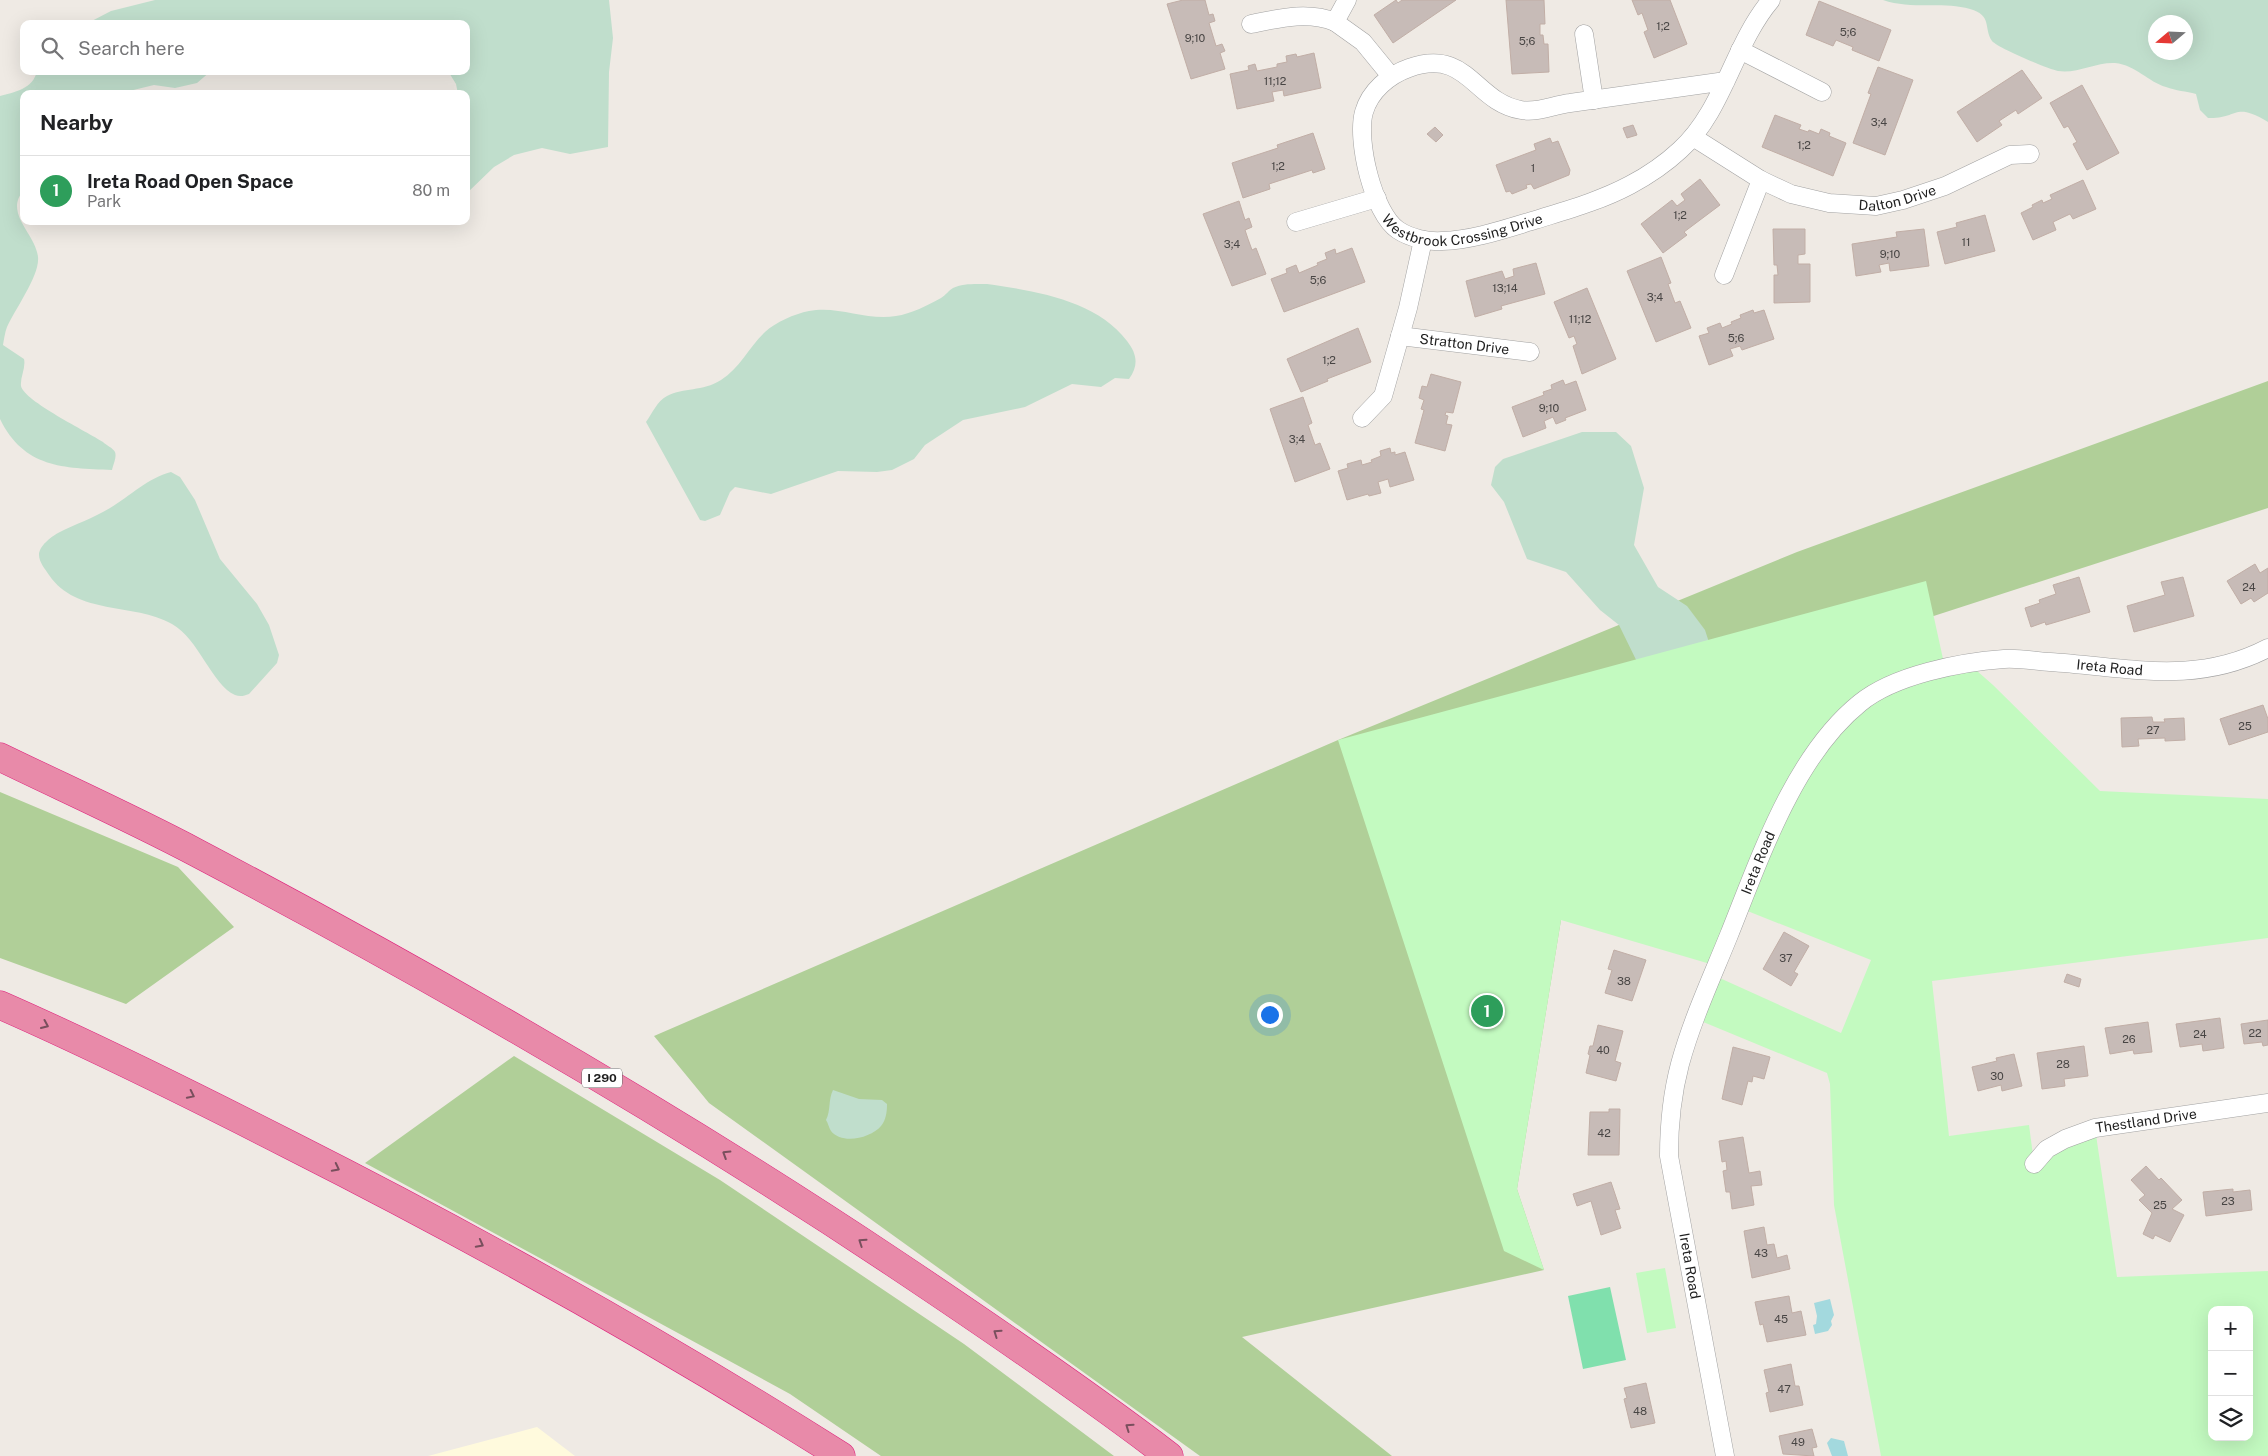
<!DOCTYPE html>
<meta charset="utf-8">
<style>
:root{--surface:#fff;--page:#f2f2f2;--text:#202124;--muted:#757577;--line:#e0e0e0;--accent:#cc001d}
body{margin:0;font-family:"Public Sans",sans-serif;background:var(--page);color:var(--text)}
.controls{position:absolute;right:15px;bottom:15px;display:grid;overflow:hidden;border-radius:10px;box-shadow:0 5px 20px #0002}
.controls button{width:45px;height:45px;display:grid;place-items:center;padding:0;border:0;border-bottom:1px solid var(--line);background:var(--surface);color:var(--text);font:25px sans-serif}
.compass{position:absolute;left:2148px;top:15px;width:45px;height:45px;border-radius:50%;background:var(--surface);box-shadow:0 5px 20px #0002;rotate:251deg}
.you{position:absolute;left:1269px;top:1014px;width:18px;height:18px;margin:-12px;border:4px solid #fff;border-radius:50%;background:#1a73e8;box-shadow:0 0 0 8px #1a73e833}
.badge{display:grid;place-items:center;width:32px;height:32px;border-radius:50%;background:var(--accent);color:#fff;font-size:16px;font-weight:700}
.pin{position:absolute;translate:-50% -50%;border:2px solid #fff;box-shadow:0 1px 5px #0006}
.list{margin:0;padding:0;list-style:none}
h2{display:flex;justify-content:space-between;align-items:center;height:65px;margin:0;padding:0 20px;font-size:21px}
h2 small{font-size:16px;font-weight:400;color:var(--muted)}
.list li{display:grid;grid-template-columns:32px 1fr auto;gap:15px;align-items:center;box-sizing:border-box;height:70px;padding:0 20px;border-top:1px solid var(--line)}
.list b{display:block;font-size:19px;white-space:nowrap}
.list p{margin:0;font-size:16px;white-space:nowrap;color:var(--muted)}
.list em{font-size:16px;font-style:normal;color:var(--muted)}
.icon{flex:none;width:28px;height:28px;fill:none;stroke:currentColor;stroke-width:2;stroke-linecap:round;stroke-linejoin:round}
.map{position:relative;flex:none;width:2268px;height:1456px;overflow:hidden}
.search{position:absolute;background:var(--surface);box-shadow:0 5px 20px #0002;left:20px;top:20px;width:450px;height:55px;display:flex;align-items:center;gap:12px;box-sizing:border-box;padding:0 18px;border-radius:10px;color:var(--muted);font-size:19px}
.panel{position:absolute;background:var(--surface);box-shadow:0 5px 20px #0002;left:20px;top:90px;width:450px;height:135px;border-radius:10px}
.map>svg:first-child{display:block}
.education{fill:#fffadd}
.forest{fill:#b0cf98}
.wetland{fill:#c0decc;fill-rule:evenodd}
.park{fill:#c3fac0;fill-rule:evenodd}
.pitch{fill:#80e0ad}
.water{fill:#a3d9de}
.building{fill:#c7bbb7;stroke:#c1aea6}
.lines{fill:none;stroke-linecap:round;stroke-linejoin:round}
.minor-casing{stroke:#a2a2a2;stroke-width:19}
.motorway-casing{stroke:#de207c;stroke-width:29}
.minor{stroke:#fff;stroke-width:18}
.motorway{stroke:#e88aa9;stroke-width:28}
.oneway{stroke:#794f5d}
.labels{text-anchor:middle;stroke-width:4;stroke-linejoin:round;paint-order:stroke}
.number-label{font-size:11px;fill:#484544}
.shield{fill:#fff;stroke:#626262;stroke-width:1}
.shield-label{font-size:12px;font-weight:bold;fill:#1e1e1e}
.street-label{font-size:14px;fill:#1e1e1e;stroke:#fff}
</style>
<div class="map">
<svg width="2268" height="1456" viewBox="0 0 2268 1456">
<rect width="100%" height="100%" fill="#efeae4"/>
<path class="education" d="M537,1427L575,1456H428Z"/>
<path class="forest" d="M2268,381V508L1875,635L1688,919L1561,920L1517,1189L1544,1270L1242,1337L1392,1456H1200L709,1103L654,1036L1338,740L1797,552Z
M0,792L178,867L234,927L126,1004L0,958Z
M514,1056L720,1180L964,1344L1114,1456H881L790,1394L365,1163Z"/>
<path class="wetland" d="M155,0H609L613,38L609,72L608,147L570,154L542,148L514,155L494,167L466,194V94H458L456,84L448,71H466V24H301L268,22L261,24H86L111,11Z
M1883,0H2268V122C2233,101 2239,119 2208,118L2200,110L2196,94C2186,91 2176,91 2166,87C2148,82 2136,65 2115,63C2096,62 2077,74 2058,71C2048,69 1998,48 1992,41C1983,27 1993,16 1970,9C1942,1 1912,10 1883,0ZM2156,22H2186V52H2156Z
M37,71H211L197,83L175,88L154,85L117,94H24V190C3,213 36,234 38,257C40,275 15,309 7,327C5,332 4,339 3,345L24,359C26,368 20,377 21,386C24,401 88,432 103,442C106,445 113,448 115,452C117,457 113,465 112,470C63,468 24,468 0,419V96C15,92 33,89 37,71Z
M987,284C1035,291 1096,300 1127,341C1137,354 1139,365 1129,379L1115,378L1101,387L1072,384L1025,407L963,420L925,445L914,459L892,470L877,472L838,471L771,494L735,487L730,492L720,515L705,521L700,520L646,422C652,414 657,401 667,396C684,387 702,392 721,380C740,368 749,347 765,332C776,322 794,314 809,311C838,305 866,321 896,316C911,314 928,305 941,298C946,295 949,290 953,288C962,283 977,284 987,284Z
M1582,432H1616L1631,446L1644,488L1634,545L1658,587L1687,606L1705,630L1717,667L1642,672L1619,625L1600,610L1566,572L1527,559L1504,502L1491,485L1495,467L1503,459Z
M171,472L180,477L195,500L220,559L257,604L269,625L279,655L277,663L249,694C244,696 240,697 235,695C212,685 199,639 172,624C133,602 77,616 49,575C45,569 39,562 39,555C39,546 51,537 58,533C75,524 94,518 110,508C130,496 148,478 171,472Z
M833,1090L859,1099L882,1100L887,1104C887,1112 886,1120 881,1126C871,1138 842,1145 831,1131C829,1128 828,1123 826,1120C831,1110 828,1100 833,1090Z"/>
<path class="park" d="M1926,581L1945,668L1968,663L1993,685L2100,791L2268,799V938L1932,981L1949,1136L2029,1125L2034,1163L2095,1128L2117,1277L2268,1271V1456H1881L1834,1205L1830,1084L1827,1073L1696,1019L1713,975L1841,1033L1871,960L1740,908L1717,966L1561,920L1517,1189L1544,1270L1504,1251L1338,740ZM2212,1310H2249V1437H2212Z
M1665,1268L1676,1328L1647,1333L1636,1273Z"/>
<path class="pitch" d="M1610,1287L1626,1360L1583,1369L1568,1296Z"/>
<path class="water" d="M1830,1299L1834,1315L1831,1321L1832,1325L1828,1331L1815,1334L1813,1325L1816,1324L1817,1316L1814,1303Z
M1831,1438L1844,1441L1848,1456H1832L1827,1443Z"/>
<path class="building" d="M1183,0H1205L1209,15L1213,14L1215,21L1209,23L1216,46L1222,44L1225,51L1220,53L1225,69L1191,79L1167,4Z
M1396,0L1398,3L1402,0H1456L1393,43L1374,15Z
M1506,0H1544L1545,24H1540V35H1543L1544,44H1548L1549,72L1512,74Z
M1632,0H1670L1687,44L1654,58L1644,32L1648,30L1642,13L1638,15Z
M1819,1L1891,30L1879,61L1852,50L1853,47L1836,40L1833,46L1806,35Z
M1314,53L1321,88L1284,96L1283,90L1272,92L1274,101L1237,109L1230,74L1249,70L1248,66L1255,64L1257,71L1277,67V64L1287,62L1286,56L1296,54L1297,57Z
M1878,67L1913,80L1885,155L1853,143L1871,94L1868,93Z
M2022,70L2042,98L2018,114L2016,110L1999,121L2002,125L1977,142L1957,112Z
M2082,85L2119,153L2087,170L2073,144L2077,142L2072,133L2068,126L2064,128L2050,103Z
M1775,115L1801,125L1799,129L1808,132L1809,130L1819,134L1821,129L1830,133L1829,136L1846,143L1833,176L1762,147Z
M1633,125L1637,135L1627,138L1623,128Z
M1435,127L1443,135L1436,142L1427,134Z
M1313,133L1325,169L1313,173L1312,170L1269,184L1270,189L1243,198L1232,163L1278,148L1277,145Z
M1550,138L1552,143L1558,141L1570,170L1569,175L1534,189L1531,184L1526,185L1527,188L1512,194L1510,191L1506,192L1496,165L1536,150L1534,144Z
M1700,179L1720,205L1684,232L1687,235L1663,253L1641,224L1672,200L1677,206L1685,200L1681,194Z
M2083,180L2096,209L2073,219L2070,214L2053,222L2056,230L2033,240L2021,213L2033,207L2032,205L2042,200L2043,203L2052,199L2050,195Z
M1239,201L1245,220L1249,218L1252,227L1245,230L1248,239L1252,250L1256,248L1266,274L1232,286L1203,214Z
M1985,215L1995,251L1945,264L1937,232L1957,227L1956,223Z
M1773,229H1805V254L1798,255V264H1810V302L1774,303V275H1778L1777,265H1774Z
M1924,229L1929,266L1890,271L1889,263L1879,265L1881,272L1856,276L1852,244L1897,237L1896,232Z
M1352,248L1365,282L1284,312L1271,279L1287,273L1286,269L1296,265L1299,273L1318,265L1317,263L1327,259L1325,253L1335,249L1336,254Z
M1661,257L1671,283L1668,284L1675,303L1680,301L1691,328L1656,342L1627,271Z
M1536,263L1545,294L1501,306L1502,309L1475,317L1466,281L1502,271L1505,279L1514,276L1513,269Z
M1587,288L1616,359L1582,374L1573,346L1577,344L1574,336L1569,338L1554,302Z
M1753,310L1754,313L1764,310L1774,339L1742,350L1740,346L1730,349L1733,356L1709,365L1699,336L1709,333L1707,328L1720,323L1722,328L1732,324L1731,322L1741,318L1740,315Z
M1358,328L1371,362L1327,379L1328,381L1301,392L1287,359Z
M1431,374L1461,382L1453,413L1446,412L1445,415L1448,416L1446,424L1452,425L1445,451L1415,443L1424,410L1421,409L1424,400L1419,398L1422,386L1427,387Z
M1563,380L1565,385L1576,381L1586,410L1565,418L1566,420L1556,424L1553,417L1544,421L1546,428L1523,437L1512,407L1544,395L1543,392L1552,389L1551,385Z
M1303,397L1312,423L1308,425L1315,445L1320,443L1330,469L1295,482L1270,409Z
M1390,448L1391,453L1395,452V455L1405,452L1414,480L1390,487L1388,479L1378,482L1381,493L1369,496L1368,494L1347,500L1338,471L1348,468L1347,464L1361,460L1362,465L1372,462L1371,460L1381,456L1380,451Z
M2255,564L2260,573L2268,568V593L2254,602L2251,598L2241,604L2227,581Z
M2079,577L2090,612L2046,625L2045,622L2031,627L2025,608L2040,603L2039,600L2056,594L2053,585Z
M2183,577L2194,616L2134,632L2127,606L2165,595L2161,582Z
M2263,705L2268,719V732L2229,745L2220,719Z
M2152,717L2153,722H2165L2164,719L2184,718L2185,740L2165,741V738L2138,739L2139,746L2122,747L2121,718Z
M1784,932L1809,946L1794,972L1798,974L1791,986L1763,969Z
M1614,950L1646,960L1632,1001L1605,993L1612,970L1608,969Z
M2067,974L2081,979L2079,987L2064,982Z
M2220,1018L2224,1048L2203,1051L2202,1044L2180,1047L2176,1024Z
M2268,1020V1045L2263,1046L2262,1042L2244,1044L2241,1024Z
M2148,1022L2152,1052L2134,1054L2133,1050L2110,1054L2105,1028Z
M1598,1025L1623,1031L1615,1061L1621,1063L1616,1081L1586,1073L1590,1055L1588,1054L1590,1046H1593Z
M2084,1046L2088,1076L2064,1079L2065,1086L2042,1089L2037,1053Z
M1733,1047L1770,1057L1764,1079L1753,1076L1752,1082L1748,1081L1742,1105L1722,1099Z
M2014,1054L2022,1086L2002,1091L2001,1085L1978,1091L1972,1067L1997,1061L1996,1058Z
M1609,1109H1620L1619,1155H1588L1590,1112H1609Z
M1743,1137L1749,1173L1760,1171L1762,1185L1751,1186L1754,1205L1732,1209L1730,1192H1726L1723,1171L1727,1170L1726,1161L1722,1162L1719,1141Z
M2146,1166L2159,1180L2161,1178L2182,1200L2172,1209L2184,1215L2170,1242L2155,1235L2153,1239L2143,1234L2152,1213L2139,1200L2145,1195L2131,1180Z
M1611,1182L1620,1209L1615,1210L1621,1228L1601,1235L1591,1201L1577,1206L1573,1194Z
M2233,1189V1192L2250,1190L2252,1210L2206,1216L2203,1192Z
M1764,1227L1767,1245L1774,1244L1777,1258L1787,1255L1790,1269L1752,1278L1744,1231Z
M1789,1296L1792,1313L1801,1311L1806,1335L1767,1342L1763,1324L1760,1325L1755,1302Z
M1791,1364L1795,1386H1799L1803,1405L1770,1412L1766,1393L1769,1392L1764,1370Z
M1646,1383L1655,1423L1631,1428L1624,1399L1627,1398L1624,1388Z
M1812,1429L1817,1447L1812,1448L1814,1456L1783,1454L1779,1436Z"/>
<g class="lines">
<defs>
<g id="minor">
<path d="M1347,0L1335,22L1363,42L1390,75"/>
<path d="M1251,24C1280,18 1308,11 1335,22"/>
<path d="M1584,34L1594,100"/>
<path d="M1740,50L1822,92"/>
<path id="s1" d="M1726,81C1674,88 1622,96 1570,103C1553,105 1538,113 1521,110C1474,102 1468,47 1409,68C1389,75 1370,91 1364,112C1356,140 1373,213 1398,230C1410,238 1428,242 1442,241C1473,240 1505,229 1535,220C1567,210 1600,201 1630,185C1647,176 1665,164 1680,150C1724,110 1733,45 1771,0"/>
<path id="s2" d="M1693,137L1761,180L1791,194L1829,203L1876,206L1903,200L1945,186L2010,155L2030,154"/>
<path d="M1296,222L1377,198"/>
<path d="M1724,275L1761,180"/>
<path id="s3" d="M1400,336L1530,352"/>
<path d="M1362,418L1383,396L1408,308L1423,240"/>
<path id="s4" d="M2034,1164L2047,1149L2065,1139L2095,1128L2268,1103"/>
<path id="s5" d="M1725,1456L1669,1156C1669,1125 1672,1094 1680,1064C1692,1020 1712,977 1729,935C1760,858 1794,756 1860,703C1894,675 1961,662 2004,659C2019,658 2035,661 2050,662C2128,667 2195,686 2268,648"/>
</g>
<path id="motorway" d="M0,757C66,789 133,819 197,853C436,979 669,1113 894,1263C987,1325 1080,1388 1169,1456
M0,1005C98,1048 194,1096 290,1145C478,1240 662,1343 841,1456"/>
</defs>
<use href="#minor" class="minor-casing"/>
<use href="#motorway" class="motorway-casing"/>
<use href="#minor" class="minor"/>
<use href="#motorway" class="motorway"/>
</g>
<defs><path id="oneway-chevron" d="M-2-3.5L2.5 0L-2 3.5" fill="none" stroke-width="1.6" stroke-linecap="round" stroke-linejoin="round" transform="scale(1.25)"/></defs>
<g class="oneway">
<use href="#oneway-chevron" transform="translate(45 1025) rotate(24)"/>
<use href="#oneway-chevron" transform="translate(191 1095) rotate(26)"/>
<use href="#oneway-chevron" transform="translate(726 1154) rotate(-148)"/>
<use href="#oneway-chevron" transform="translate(336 1168) rotate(27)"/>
<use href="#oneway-chevron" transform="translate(862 1242) rotate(-146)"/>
<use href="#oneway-chevron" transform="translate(480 1244) rotate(28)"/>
<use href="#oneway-chevron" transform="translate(997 1333) rotate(-145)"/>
<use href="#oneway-chevron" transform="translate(1129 1427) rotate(-145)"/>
</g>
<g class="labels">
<g class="number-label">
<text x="1663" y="30">1;2</text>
<text x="1848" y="36">5;6</text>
<text x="1195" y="42">9;10</text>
<text x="1527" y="45">5;6</text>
<text x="1275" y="85">11;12</text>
<text x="1879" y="126">3;4</text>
<text x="1804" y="149">1;2</text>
<text x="1278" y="170">1;2</text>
<text x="1533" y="172">1</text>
<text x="1680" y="219">1;2</text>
<text x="1966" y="246">11</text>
<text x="1232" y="248">3;4</text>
<text x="1890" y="258">9;10</text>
<text x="1318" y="284">5;6</text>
<text x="1505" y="292">13;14</text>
<text x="1655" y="301">3;4</text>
<text x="1580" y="323">11;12</text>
<text x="1736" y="342">5;6</text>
<text x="1329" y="364">1;2</text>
<text x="1549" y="412">9;10</text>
<text x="1297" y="443">3;4</text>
<text x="2249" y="591">24</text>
<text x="2245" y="730">25</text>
<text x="2153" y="734">27</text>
<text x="1786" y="962">37</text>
<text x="1624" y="985">38</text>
<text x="2255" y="1037">22</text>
<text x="2200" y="1038">24</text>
<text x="2129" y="1043">26</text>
<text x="1603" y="1054">40</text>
<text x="2063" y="1068">28</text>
<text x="1997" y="1080">30</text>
<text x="1604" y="1137">42</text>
<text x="2228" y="1205">23</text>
<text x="2160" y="1209">25</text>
<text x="1761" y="1257">43</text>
<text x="1781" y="1323">45</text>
<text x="1784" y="1393">47</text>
<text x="1640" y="1415">48</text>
<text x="1798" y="1446">49</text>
</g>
<rect class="shield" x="582" y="1068.5" width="40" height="19" rx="4"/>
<g class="shield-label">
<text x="602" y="1082">I 290</text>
</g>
<g class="street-label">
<text dy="5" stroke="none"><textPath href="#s2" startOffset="222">Dalton Drive</textPath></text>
<text dy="5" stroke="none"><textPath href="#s1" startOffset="591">Westbrook Crossing Drive</textPath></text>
<text dy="5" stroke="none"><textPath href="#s3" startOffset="65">Stratton Drive</textPath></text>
<text dy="5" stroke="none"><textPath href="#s5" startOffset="1064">Ireta Road</textPath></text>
<text dy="5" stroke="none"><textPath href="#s5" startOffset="614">Ireta Road</textPath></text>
<text dy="5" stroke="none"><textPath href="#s4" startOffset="124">Thestland Drive</textPath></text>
<text transform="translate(1690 1266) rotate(80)" y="5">Ireta Road</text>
</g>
</g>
</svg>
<div class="controls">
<button>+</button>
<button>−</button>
<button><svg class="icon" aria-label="layers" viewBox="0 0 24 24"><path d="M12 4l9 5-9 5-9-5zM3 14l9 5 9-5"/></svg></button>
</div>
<svg class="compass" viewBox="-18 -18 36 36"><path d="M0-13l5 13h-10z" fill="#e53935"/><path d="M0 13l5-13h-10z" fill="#757577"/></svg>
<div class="you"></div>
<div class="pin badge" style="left:1487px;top:1011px;background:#2e9e5b">1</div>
<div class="search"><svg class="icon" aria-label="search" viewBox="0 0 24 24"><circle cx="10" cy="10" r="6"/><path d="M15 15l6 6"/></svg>Search here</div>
<section class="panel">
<h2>Nearby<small></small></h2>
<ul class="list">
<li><span class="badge" style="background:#2e9e5b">1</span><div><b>Ireta Road Open Space</b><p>Park</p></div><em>80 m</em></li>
</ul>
</section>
</div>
